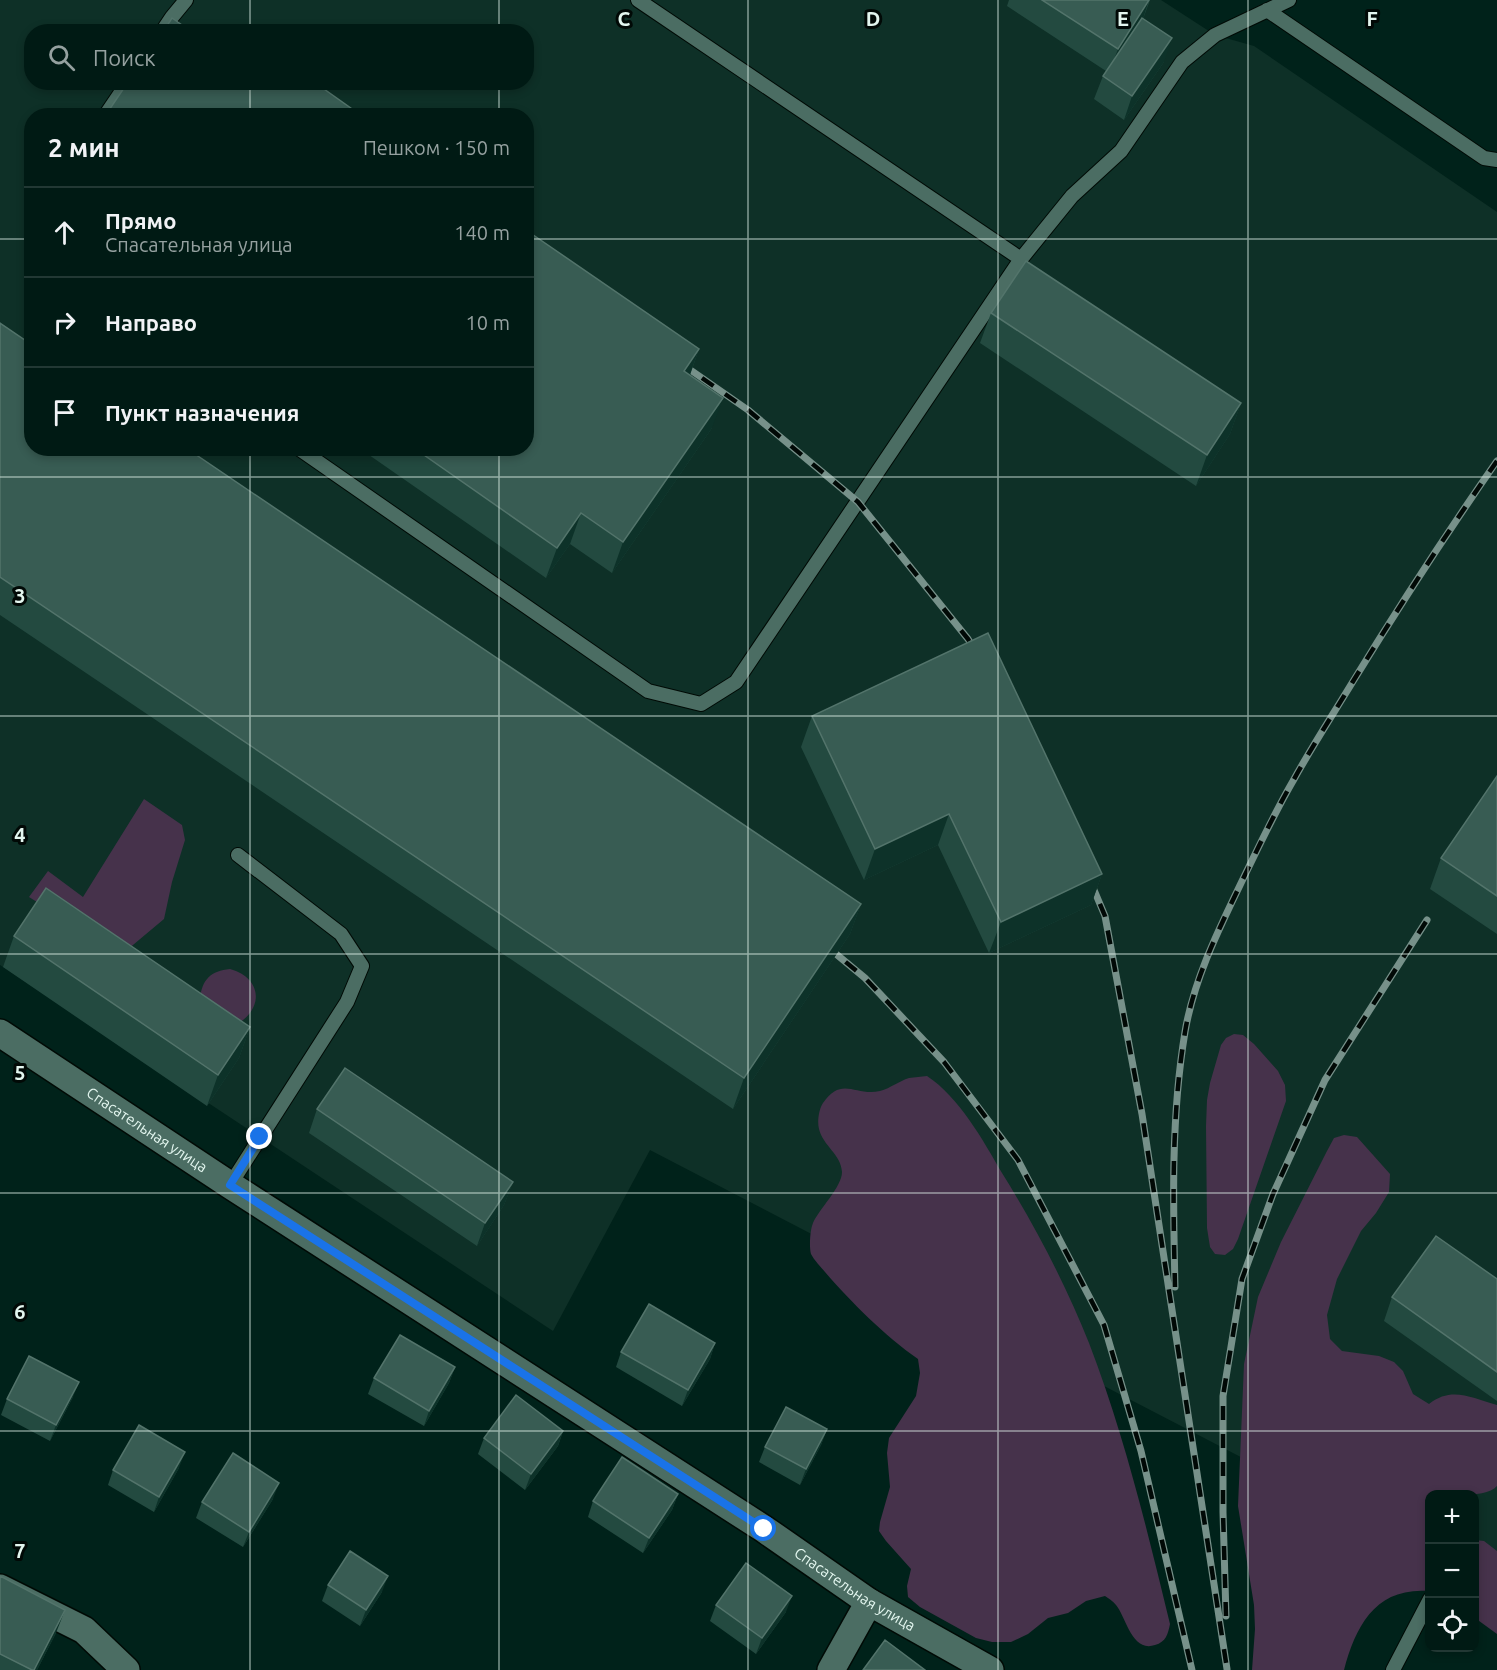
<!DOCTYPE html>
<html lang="ru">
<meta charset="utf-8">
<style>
:root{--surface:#001a14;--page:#0e2722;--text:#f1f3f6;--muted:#95a1a0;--line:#223834}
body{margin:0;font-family:Ubuntu,sans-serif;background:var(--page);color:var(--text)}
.controls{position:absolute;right:18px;bottom:18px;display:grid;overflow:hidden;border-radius:12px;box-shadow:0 3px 9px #0003}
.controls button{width:54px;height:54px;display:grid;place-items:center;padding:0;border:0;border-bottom:2px solid var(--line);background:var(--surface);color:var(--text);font:30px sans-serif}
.stop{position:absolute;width:18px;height:18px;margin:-14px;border:4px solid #1a73e8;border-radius:50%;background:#fff}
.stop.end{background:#1a73e8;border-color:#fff;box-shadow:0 2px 6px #0008}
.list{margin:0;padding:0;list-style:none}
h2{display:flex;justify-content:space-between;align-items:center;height:78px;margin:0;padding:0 24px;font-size:26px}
h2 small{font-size:20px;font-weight:400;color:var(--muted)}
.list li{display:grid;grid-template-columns:39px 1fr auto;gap:18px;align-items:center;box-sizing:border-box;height:90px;padding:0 24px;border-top:2px solid var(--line)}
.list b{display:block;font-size:22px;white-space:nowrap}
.list p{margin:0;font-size:20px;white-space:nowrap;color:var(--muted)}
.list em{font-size:20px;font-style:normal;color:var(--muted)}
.icon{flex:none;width:33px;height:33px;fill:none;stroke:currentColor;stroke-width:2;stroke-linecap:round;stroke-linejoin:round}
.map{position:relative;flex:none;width:1497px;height:1670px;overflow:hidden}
.search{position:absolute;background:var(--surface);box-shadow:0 3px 9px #0003;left:24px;top:24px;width:510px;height:66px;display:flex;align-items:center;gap:15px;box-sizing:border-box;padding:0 21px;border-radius:24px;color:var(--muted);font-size:22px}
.panel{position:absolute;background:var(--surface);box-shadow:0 3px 9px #0003;left:24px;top:108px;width:510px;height:348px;border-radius:24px}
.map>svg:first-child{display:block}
.built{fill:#0e3027;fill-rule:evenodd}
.green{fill:#46324b}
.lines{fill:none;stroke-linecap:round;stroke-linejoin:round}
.service-casing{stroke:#000a05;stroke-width:16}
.minor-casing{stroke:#000a05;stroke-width:30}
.service{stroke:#4b6d63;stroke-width:14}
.minor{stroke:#4b6d63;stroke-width:27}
.rail-casing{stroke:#77918a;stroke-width:7}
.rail{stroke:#010906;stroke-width:4.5;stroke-dasharray:14;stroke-linecap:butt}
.wall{fill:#234a40}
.shaded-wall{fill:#0d3229}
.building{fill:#385c53;stroke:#53746b;stroke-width:1.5}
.route{stroke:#1a73e8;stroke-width:8}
.grid{fill:none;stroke:#e3f6ef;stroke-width:1.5;stroke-opacity:0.55}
.labels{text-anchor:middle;stroke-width:6;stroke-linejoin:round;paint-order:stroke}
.street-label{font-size:15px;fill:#e3f6ef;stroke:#010906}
.grid-label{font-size:20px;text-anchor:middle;font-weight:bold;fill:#e3f6ef;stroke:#010906;stroke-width:6;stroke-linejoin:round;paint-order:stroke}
</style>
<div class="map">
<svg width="1497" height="1670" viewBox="0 0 1497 1670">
<rect width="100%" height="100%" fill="#00221a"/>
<path class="built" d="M0,0H1161L1215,35L1254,46L1497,212V1619L1475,1603L1474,1494H1430L1354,1516L650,1150L553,1331L0,965ZM32,32H526V82H32ZM32,116H526V448H32Z"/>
<path class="green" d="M144,799L182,825L185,840L172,882L164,919L121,955L29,897L48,871L83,897Z
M230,969C260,977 265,1006 239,1023L200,999C202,979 211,971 230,969Z
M1234,1034L1243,1035L1254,1044L1278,1071L1285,1085L1286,1101L1238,1239L1233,1249L1225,1255L1215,1254L1210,1247L1207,1228L1206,1126L1207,1100L1210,1083L1221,1045L1226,1038Z
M927,1076C959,1097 983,1140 1002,1173C1035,1226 1066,1285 1089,1343C1124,1434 1147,1529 1170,1624C1168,1634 1166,1642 1155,1645C1132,1653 1126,1617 1116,1605C1113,1601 1108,1598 1105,1596L1086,1601L1068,1613L1048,1618L1028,1634L1011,1642H992L976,1638L920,1607L908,1597L907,1586L911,1569L886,1541L879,1531L880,1522L890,1487L887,1453L889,1438L916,1396L920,1373L918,1359C885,1336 851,1302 825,1272C821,1267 814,1260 811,1254C809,1247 810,1230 813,1223C819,1209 842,1187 842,1172C841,1154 823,1146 819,1129C817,1121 819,1109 823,1103C842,1075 856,1097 880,1091C891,1088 899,1081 909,1078C915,1077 921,1077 927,1076Z
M1344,1135L1357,1137L1390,1174L1389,1192L1376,1213L1361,1231L1337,1279L1327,1315L1330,1339L1342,1351L1379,1356L1394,1362L1403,1371L1413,1394L1429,1404C1452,1386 1471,1398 1497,1405V1486C1486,1499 1446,1494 1430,1494L1429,1591C1376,1587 1356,1625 1344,1670H1252L1255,1629L1254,1605L1238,1506L1244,1364L1258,1297L1281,1242L1327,1151L1334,1138Z
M1475,1540L1484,1541L1497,1551V1634L1475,1618Z"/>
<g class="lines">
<defs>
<path id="service" d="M638,0L1021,259
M1267,10L1484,158L1497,160
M162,32L172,17L186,0
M105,116L128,82
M298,448L648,691L701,704L736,682L1021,259L1072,196L1121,151L1182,62L1215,35L1289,0
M230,1185L347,1002L362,966L341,934L238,855
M1393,1670L1430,1599"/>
<g id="minor">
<path id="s1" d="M0,1033L230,1185L764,1529L869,1602L990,1670"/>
<path d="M0,1588L84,1630L126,1670"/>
<path d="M831,1670L869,1602"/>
</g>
</defs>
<use href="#service" class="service-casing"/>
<use href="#minor" class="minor-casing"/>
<use href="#service" class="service"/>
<use href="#minor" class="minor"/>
<defs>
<path id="rail" d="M679,362L748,410L858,502L968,639L978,656
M1089,878L1105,916L1142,1114L1227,1669
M824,944L865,978L944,1062L1018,1160L1104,1325L1141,1451L1192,1670
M1175,1287C1173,1202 1171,1116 1185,1032C1194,978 1220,927 1243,879C1259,846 1275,812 1293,781C1311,748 1332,716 1352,683C1398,608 1446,534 1497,461
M1226,1616L1223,1512V1396L1242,1279L1273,1194L1325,1080L1427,920"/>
</defs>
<use href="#rail" class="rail-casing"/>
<use href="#rail" class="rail"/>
</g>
<path class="wall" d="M1009,0H1150L1143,19L1164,62L1124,120L1094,99L1103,76L1106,71L1007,6Z
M991,313L1241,403L1230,434L1196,486L980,343Z
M0,323L861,904L850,934L733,1109L0,615Z
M699,349L690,375L712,428L612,573L570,544L546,578L359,448H526Z
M812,716L1102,874L1091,905L989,953L938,845L864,880L801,747Z
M1497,776V934L1430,889L1441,858Z
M14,936L250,1027L239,1058L207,1106L3,967Z
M317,1109L513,1182L504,1205L477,1246L309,1133Z
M1497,1279V1401L1384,1321L1392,1297Z
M715,1343L710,1359L682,1406L616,1367L621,1352Z
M455,1367L449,1383L424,1426L368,1394L374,1378Z
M73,1397L50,1441L1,1415L7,1399Z
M827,1429L821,1445L800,1485L759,1462L765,1447Z
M563,1431L558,1446L525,1490L478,1454L484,1438Z
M179,1468L154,1512L108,1485L113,1470Z
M678,1494L672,1510L643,1553L588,1517L593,1501Z
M273,1499L243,1547L196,1518L202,1502Z
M0,1576L56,1633L37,1670H0Z
M328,1585L382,1592L360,1626L322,1601Z
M716,1605L786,1612L756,1654L710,1621Z"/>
<path class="shaded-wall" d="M1149,0L1142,22L1109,73L1118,49Z
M1172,38L1164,62L1124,120L1132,96Z
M699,349L688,380L684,371Z
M723,398L712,428L612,573L623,542Z
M1241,403L1230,434L1196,486L1207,455Z
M581,513L570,544L546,578L557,548Z
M949,814L938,845L864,880L875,849Z
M1102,874L1091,905L989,953L1001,922Z
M861,904L850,934L733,1109L744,1078Z
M250,1027L239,1058L207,1106L218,1075Z
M513,1182L504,1205L477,1246L485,1223Z
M715,1343L710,1359L682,1406L688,1390Z
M455,1367L449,1383L424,1426L429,1411Z
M79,1382L73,1397L50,1441L56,1425Z
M827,1429L821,1445L800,1485L806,1469Z
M563,1431L558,1446L525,1490L531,1474Z
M185,1452L179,1468L154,1512L159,1497Z
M279,1483L273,1499L243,1547L249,1532Z
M678,1494L672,1510L643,1553L649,1538Z
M388,1576L382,1592L360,1626L366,1610Z
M792,1596L786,1612L756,1654L762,1638Z
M65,1610L56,1633L37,1670H34Z"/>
<path class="building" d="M1042,0H1149L1118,49Z
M172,18L192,32H163Z
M1142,18L1172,38L1132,96L1103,76Z
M232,25L241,32H228Z
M128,82H314L362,116H105Z
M526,230L699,349L684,371L723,398L623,542L581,513L557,548L414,448H526Z
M1026,261L1241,403L1207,455L991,313Z
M0,323L32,345V448H186L861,904L744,1078L0,577Z
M988,633L1102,874L1001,922L949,814L875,849L812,716Z
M1497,776V896L1441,858Z
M46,888L250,1027L218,1075L14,936Z
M345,1068L513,1182L485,1223L317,1109Z
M1436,1236L1497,1279V1372L1392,1297Z
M649,1304L715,1343L688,1390L621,1352Z
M400,1335L455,1367L429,1411L374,1378Z
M29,1356L79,1382L56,1425L7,1399Z
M516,1395L563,1431L531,1474L484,1438Z
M786,1407L827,1429L806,1469L765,1447Z
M139,1425L185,1452L159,1497L113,1470Z
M233,1453L279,1483L249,1532L202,1502Z
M622,1457L678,1494L649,1538L593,1501Z
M350,1551L388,1576L366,1610L328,1585Z
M746,1563L792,1596L762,1638L716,1605Z
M0,1576L65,1610L34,1670H32L0,1654Z
M885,1640L925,1670H863Z"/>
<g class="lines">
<path class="route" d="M260,1137L230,1185L764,1529"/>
</g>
<path class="grid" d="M250,0V32M499,0V32M748,0V1670M998,0V1670M1248,0V1670M250,82V116M499,82V116M0,239H32M526,239H1497M250,448V1670M499,448V1670M0,477H1497M0,716H1497M0,954H1497M0,1193H1497M0,1431H1497"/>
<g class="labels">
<g class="street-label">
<text dy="5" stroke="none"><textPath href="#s1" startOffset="176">Спасательная улица</textPath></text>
<text dy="5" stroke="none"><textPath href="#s1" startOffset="1020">Спасательная улица</textPath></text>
</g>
</g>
<g class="grid-label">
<text x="624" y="26">C</text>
<text x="873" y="26">D</text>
<text x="1123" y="26">E</text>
<text x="1372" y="26">F</text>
<text x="20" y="603">3</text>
<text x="20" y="842">4</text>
<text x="20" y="1080">5</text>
<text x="20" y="1319">6</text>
<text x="20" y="1558">7</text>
</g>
</svg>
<div class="controls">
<button>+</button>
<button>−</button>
<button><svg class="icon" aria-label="locate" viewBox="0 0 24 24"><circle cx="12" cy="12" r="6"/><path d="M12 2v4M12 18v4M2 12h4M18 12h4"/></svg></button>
</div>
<div class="stop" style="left:764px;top:1529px"></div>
<div class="stop end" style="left:260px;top:1137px"></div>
<div class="search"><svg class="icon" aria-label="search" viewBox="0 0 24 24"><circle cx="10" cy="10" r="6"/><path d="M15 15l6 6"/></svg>Поиск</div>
<section class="panel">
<h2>2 мин<small>Пешком · 150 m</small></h2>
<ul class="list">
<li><svg class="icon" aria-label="ahead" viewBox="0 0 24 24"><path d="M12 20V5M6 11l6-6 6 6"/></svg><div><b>Прямо</b><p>Спасательная улица</p></div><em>140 m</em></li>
<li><svg class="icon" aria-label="right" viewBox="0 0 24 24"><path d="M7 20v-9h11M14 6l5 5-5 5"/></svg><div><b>Направо</b></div><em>10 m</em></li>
<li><svg class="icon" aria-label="arrive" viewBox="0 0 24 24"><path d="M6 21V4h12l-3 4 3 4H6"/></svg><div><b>Пункт назначения</b></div></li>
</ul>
</section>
</div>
